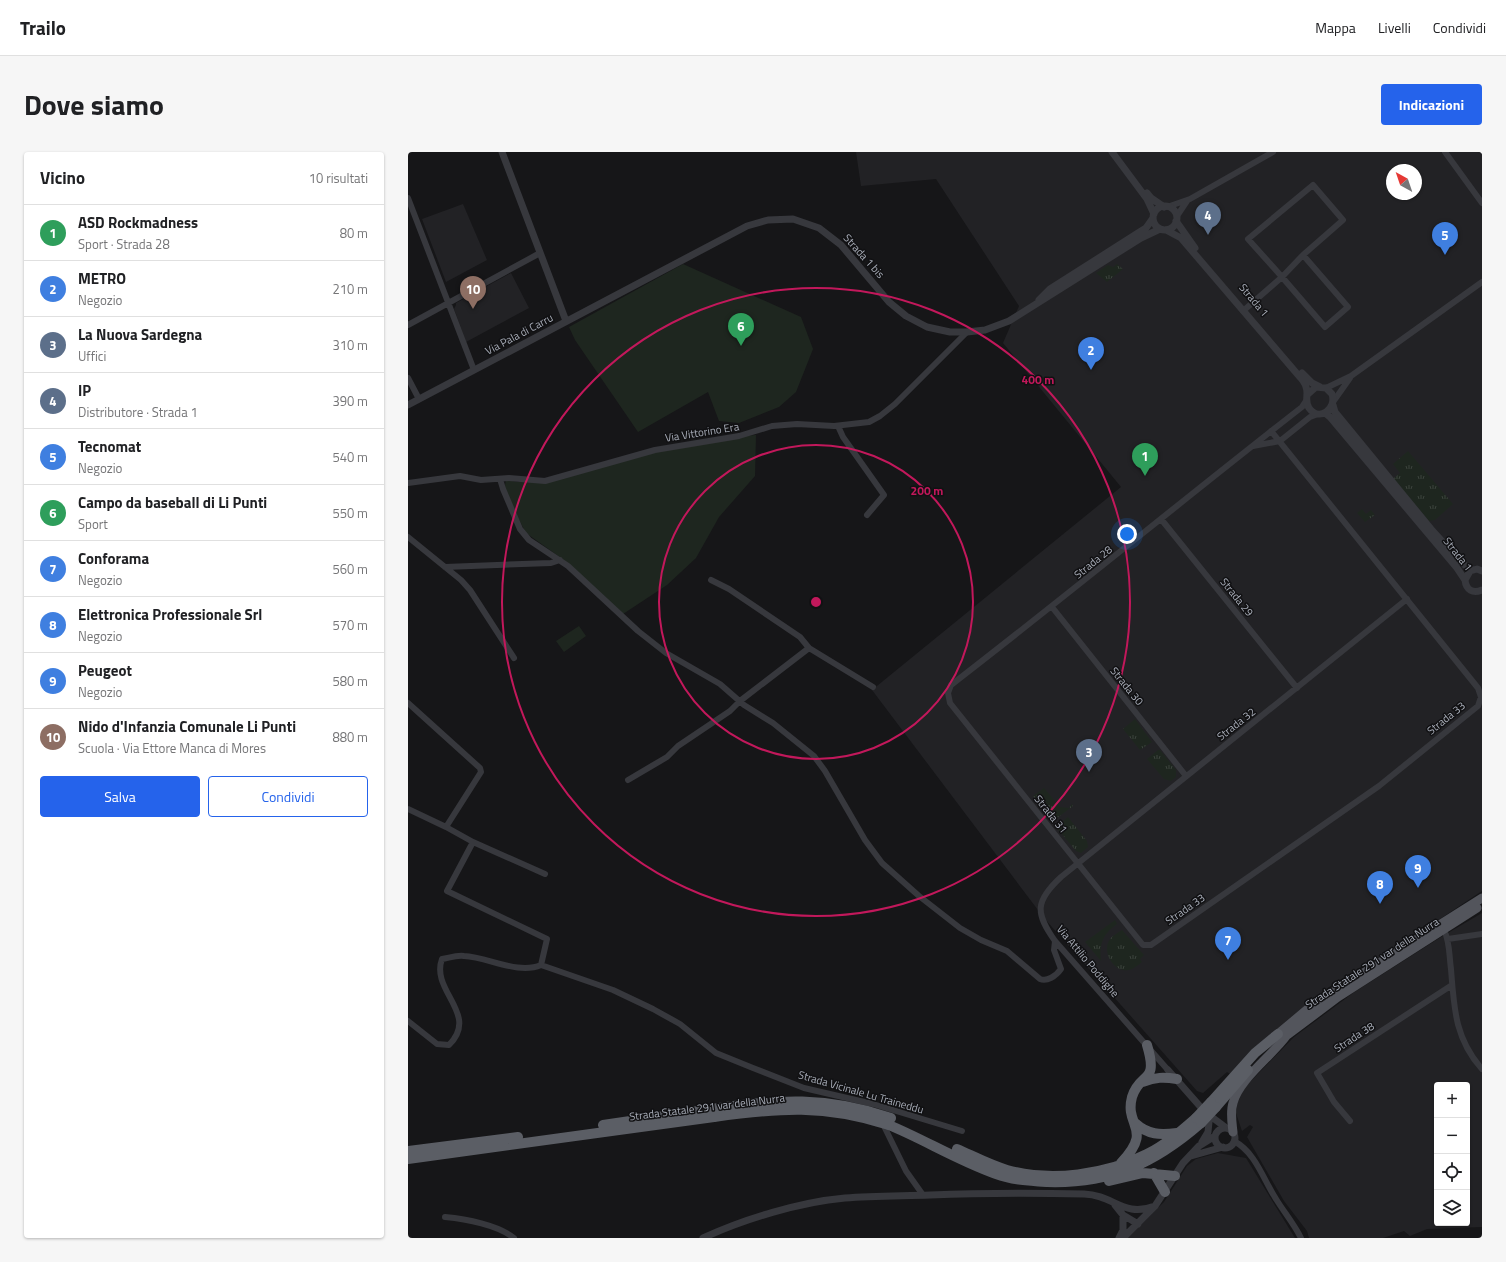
<!DOCTYPE html>
<html lang="it">
<meta charset="utf-8">
<style>
:root{--surface:#fff;--page:#f6f6f6;--text:#202124;--muted:#757577;--line:#e0e0e0;--accent:#2563eb}
body{margin:0;font-family:"Titillium Web",sans-serif;background:var(--page);color:var(--text)}
.controls{position:absolute;right:12px;bottom:12px;display:grid;overflow:hidden;border-radius:4px;box-shadow:0 1px 3px #0004}
.controls button{width:36px;height:36px;display:grid;place-items:center;padding:0;border:0;border-bottom:1px solid var(--line);background:var(--surface);color:var(--text);font:20px sans-serif}
.compass{position:absolute;left:978px;top:12px;width:36px;height:36px;border-radius:50%;background:var(--surface);box-shadow:0 1px 3px #0004;rotate:320deg}
.you{position:absolute;left:719px;top:382px;width:14px;height:14px;margin:-10px;border:3px solid #fff;border-radius:50%;background:#1a73e8;box-shadow:0 0 0 6px #1a73e833}
.badge{display:grid;place-items:center;width:26px;height:26px;border-radius:50%;background:var(--accent);color:#fff;font-size:13px;font-weight:700}
.pin{position:absolute;translate:-50% -33px;filter:drop-shadow(0 1px 2px #0008)}
.pin::after{content:'';position:absolute;top:21px;width:14px;height:12px;background:inherit;clip-path:polygon(0 0,100% 0,50% 100%)}
.list{margin:0;padding:0;list-style:none}
h2{display:flex;justify-content:space-between;align-items:center;height:52px;margin:0;padding:0 16px;font-size:17px}
h2 small{font-size:13px;font-weight:400;color:var(--muted)}
.list li{display:grid;grid-template-columns:26px 1fr auto;gap:12px;align-items:center;box-sizing:border-box;height:56px;padding:0 16px;border-top:1px solid var(--line)}
.list b{display:block;font-size:15px;white-space:nowrap}
.list p{margin:0;font-size:13px;white-space:nowrap;color:var(--muted)}
.list em{font-size:13px;font-style:normal;color:var(--muted)}
.actions{display:flex;gap:8px;padding:12px 16px}
.actions a{flex:1;padding:9px 0;border:1px solid var(--accent);border-radius:4px;text-align:center;font-size:14px;color:var(--accent)}
.actions .main{background:var(--accent);color:#fff}
.icon{flex:none;width:22px;height:22px;fill:none;stroke:currentColor;stroke-width:2;stroke-linecap:round;stroke-linejoin:round}
.map{position:relative;flex:none;width:1074px;height:1086px;overflow:hidden;border-radius:4px}
header{display:flex;align-items:center;gap:24px;box-sizing:border-box;height:56px;padding:0 20px;background:var(--surface);border-bottom:1px solid var(--line)}
header strong{font-size:19px}
nav{display:flex;gap:22px;margin-inline-start:auto;font-size:14px}
.intro{display:flex;align-items:center;justify-content:space-between;box-sizing:border-box;height:96px;padding:0 24px}
h1{margin:0;font-size:28px}
.button{padding:10px 18px;border-radius:4px;background:var(--accent);color:#fff;font-size:14px;font-weight:700}
main{display:flex;gap:24px;padding:0 24px}
aside{flex:1;background:var(--surface);border-radius:4px;box-shadow:0 1px 3px #0004}
.map>svg:first-child{display:block}
.built{fill:#222225;fill-rule:evenodd}
.grass{fill:url(#grass-tufts)}
.green{fill:#1e261f}
.lines{fill:none;stroke-linecap:round;stroke-linejoin:round}
.minor{stroke:#37383d;stroke-width:6}
.tertiary{stroke:#37383d;stroke-width:7}
.primary{stroke:#53555c;stroke-width:9}
.trunk{stroke:#5b5e65;stroke-width:10}
.trunk-bridge{stroke:#5b5e65;stroke-width:10}
.ring{fill:none;stroke:#c2185b;stroke-width:2}
.labels{text-anchor:middle;stroke-width:3;stroke-linejoin:round;paint-order:stroke}
.street-label{font-size:11px;fill:#a8adb8;stroke:#111113}
.centre{fill:#c2185b;stroke:#111113;stroke-width:2}
.ring-label{font-size:12px;text-anchor:middle;font-weight:bold;fill:#c2185b;stroke:#111113;stroke-width:3;stroke-linejoin:round;paint-order:stroke}
</style>
<header>
<strong>Trailo</strong>
<nav><a>Mappa</a><a>Livelli</a><a>Condividi</a></nav>
</header>
<div class="intro"><h1>Dove siamo</h1><a class="button">Indicazioni</a></div>
<main>
<aside>
<h2>Vicino<small>10 risultati</small></h2>
<ul class="list">
<li><span class="badge" style="background:#2e9e5b">1</span><div><b>ASD Rockmadness</b><p>Sport · Strada 28</p></div><em>80 m</em></li>
<li><span class="badge" style="background:#3f7fe0">2</span><div><b>METRO</b><p>Negozio</p></div><em>210 m</em></li>
<li><span class="badge" style="background:#5c6f8a">3</span><div><b>La Nuova Sardegna</b><p>Uffici</p></div><em>310 m</em></li>
<li><span class="badge" style="background:#5c6f8a">4</span><div><b>IP</b><p>Distributore · Strada 1</p></div><em>390 m</em></li>
<li><span class="badge" style="background:#3f7fe0">5</span><div><b>Tecnomat</b><p>Negozio</p></div><em>540 m</em></li>
<li><span class="badge" style="background:#2e9e5b">6</span><div><b>Campo da baseball di Li Punti</b><p>Sport</p></div><em>550 m</em></li>
<li><span class="badge" style="background:#3f7fe0">7</span><div><b>Conforama</b><p>Negozio</p></div><em>560 m</em></li>
<li><span class="badge" style="background:#3f7fe0">8</span><div><b>Elettronica Professionale Srl</b><p>Negozio</p></div><em>570 m</em></li>
<li><span class="badge" style="background:#3f7fe0">9</span><div><b>Peugeot</b><p>Negozio</p></div><em>580 m</em></li>
<li><span class="badge" style="background:#8d6e63">10</span><div><b>Nido d'Infanzia Comunale Li Punti</b><p>Scuola · Via Ettore Manca di Mores</p></div><em>880 m</em></li>
</ul>
<div class="actions"><a class="main">Salva</a><a>Condividi</a></div>
</aside>
<div class="map">
<svg width="1074" height="1086" viewBox="0 0 1074 1086">
<defs>
<pattern id="grass-tufts" width="24" height="20" patternUnits="userSpaceOnUse"><rect width="24" height="20" fill="#1e261f"/><path d="M3 7l-1-3M5 7V3M7 7l1-3M15 17l-1-3M17 17v-4M19 17l1-3" fill="none" stroke="#3c433d"/></pattern>
</defs>
<rect width="100%" height="100%" fill="#161618"/>
<path class="built" d="M448,0H1074V739L1017,777L1010,781L1004,782L987,793V797L970,808L967,806L921,835L858,887L822,922L819,920L795,941L789,939L636,766L464,538L713,335L595,191L611,154L528,27L453,34ZM984,18H1008V42H984Z
M55,52L79,108L38,130L14,67Z
M103,121L121,156L58,190L46,157L48,153V151Z
M1074,761V1075L1019,1077L1002,1084L996,1079L975,1086H901L899,1079L876,1049L839,985L845,975L842,973L834,979L828,961L829,952L836,936L886,885L945,841L1033,785ZM1029,933H1059V1071H1029Z
M810,1001L838,1006L887,1086H719L756,1050L779,1014L788,1007Z"/>
<path class="grass" d="M709,112L715,117L699,130L688,121L700,113L705,115Z
M1000,299L1045,352L1027,368L1021,369L985,327L992,321L985,312Z
M954,357L958,362L963,358L967,363L957,370L949,361Z
M727,567L744,590L732,598L715,577Z
M750,598H752L768,618V625L763,629L756,627L739,607Z
M636,636L652,655L661,656L664,652L665,654L645,669L625,644Z
M660,665L679,689L680,695L673,701L668,699L648,675Z
M707,768L709,772C695,782 691,791 693,809L677,790Z
M714,778L736,803L732,807L734,810C730,813 726,817 721,818C706,821 693,800 702,787C705,783 710,781 714,778Z"/>
<path class="green" d="M275,112L393,165L405,197L388,240L371,255L331,271L311,269L300,240L230,280L167,188L161,175Z
M348,283L347,324L311,365L288,406L259,433L215,462L156,408L118,381L96,339L98,328L109,330L139,329L284,289Z
M171,474L178,484L156,500L148,489Z"/>
<g class="lines">
<path class="minor" d="M1037,0L1074,51
M0,46L66,218
M759,55L782,47L865,0
M769,64L779,49
M835,159L874,125L840,87L905,33L935,68L895,103L874,125L917,175L940,155L895,103
M0,173L132,101
M0,226L11,247
M918,236L943,224L1074,130
M925,250L942,226
M430,274L435,285L476,343L459,363
M863,279L1070,536L1073,545L1070,554L971,634L743,793H735L542,551L540,541L543,533C661,442 776,347 894,255L898,249
M845,294L872,289L902,265L910,262
M92,327L95,337L112,377L121,388L160,414L230,479L258,501L312,532L336,553L365,571L406,604L417,619L457,688L474,711L511,744L552,776L573,788L599,799L632,827C639,830 648,824 653,817L646,798L647,789
M0,331L52,324L73,328L101,326L137,329L247,298L331,284L364,274L389,272L426,274L461,270L472,264L487,252L559,180
M753,367L889,536
M0,385L53,428L62,438L106,506
M37,415L143,411L152,408
M303,428L321,437L392,485L401,496L465,535
M644,455L778,624
M0,551L72,616L73,620L38,675L65,690L39,739L139,787L133,813
M220,628L259,605L270,594L322,559L332,549L401,496
M0,657L38,675
M65,690L137,722
M1036,778C1042,790 1041,803 1043,817C1046,856 1047,887 1074,917
M1040,787L1074,782
M133,813L205,838L245,857L272,872L308,901L345,916L396,936L465,952L554,979
M0,869L29,892L41,893C72,862 22,839 34,807C41,806 48,803 56,804C80,805 110,823 133,813
M760,918L647,789C627,761 627,749 653,725L999,447
M942,969L926,950L909,921L1044,833
M474,970L498,1019L515,1043
M826,989C848,1001 855,1027 868,1047C876,1060 886,1072 893,1086
M37,1065C58,1067 90,1073 106,1086"/>
<path class="tertiary" d="M94,0L158,169
M704,0L739,47L746,62
M739,41L743,46L756,55
M745 66a12 12 0 1 1 24 0a12 12 0 1 1-24 0Z
M768,69L787,96
M758,78L773,86L891,224C894,227 897,231 898,235C901,242 896,249 901,256C911,270 929,257 924,242L918,236L908,235L899,243
M631,148L642,137L730,81L738,76L745,66
M894,221L904,231L912,235
M0,253L339,74L360,68L385,67L411,76L433,93L481,150L498,164L519,175L542,180H559L577,178L601,169L733,86L752,77
M925,253L927,260L1023,377L1054,411L1064,418
M917,261L922,265L1049,416L1057,428
M1074,419L1069,417L1062,419L1057,428C1058,438 1065,442 1074,438
M760,918L797,960L817,975
M807 986a10 10 0 1 1 20 0a10 10 0 1 1-20 0Z
M794,990L800,980L801,970
M783,1004L815,995
M707,1053L715,1063L730,1072
M295,1086C336,1067 392,1050 437,1046C465,1044 493,1044 522,1043C573,1041 624,1041 676,1042C706,1043 715,1066 747,1054
M711,1086L715,1078V1063
M715,1086L747,1054L775,1011L791,994L807,984"/>
<path class="primary" d="M870,882L901,856L922,842L1074,746
M874,887L930,845L1069,756
M825,980C824,971 822,960 825,951C831,927 864,904 879,883"/>
<path class="trunk" d="M735,930C747,925 756,925 769,927
M803,950L847,901L870,882
M808,955L840,918
M727,971C740,983 752,983 769,981
M195,973L304,957
M481,973C517,988 551,1009 588,1022C604,1028 622,1029 639,1030C702,1032 746,1012 793,971
M549,997C565,1004 582,1013 599,1018C643,1030 698,1023 739,1002C757,993 772,980 788,966
M0,999L110,985
M0,1007L306,965
M713,1011C746,976 716,975 724,945C732,919 751,933 739,893
M746,1021L757,1040
M701,1029L735,1021L767,1024"/>
<path class="trunk-bridge" d="M304,957C370,947 419,944 483,966
M306,965C371,956 416,952 481,973
M788,966L803,950
M793,971L808,955"/>
</g>
<g class="ring">
<circle cx="408" cy="450" r="157"/>
<circle cx="408" cy="450" r="314"/>
</g>
<g class="labels">
<g class="street-label">
<text transform="translate(456 104) rotate(48)" y="4">Strada 1 bis</text>
<text transform="translate(846 148) rotate(50)" y="4">Strada 1</text>
<text transform="translate(111 182) rotate(-28)" y="4">Via Pala di Carru</text>
<text transform="translate(294 280) rotate(-9)" y="4">Via Vittorino Era</text>
<text transform="translate(1050 402) rotate(52)" y="4">Strada 1</text>
<text transform="translate(685 410) rotate(-39)" y="4">Strada 28</text>
<text transform="translate(829 445) rotate(51)" y="4">Strada 29</text>
<text transform="translate(719 534) rotate(51)" y="4">Strada 30</text>
<text transform="translate(1038 566) rotate(-39)" y="4">Strada 33</text>
<text transform="translate(828 572) rotate(-38)" y="4">Strada 32</text>
<text transform="translate(643 662) rotate(51)" y="4">Strada 31</text>
<text transform="translate(777 757) rotate(-35)" y="4">Strada 33</text>
<text transform="translate(680 809) rotate(50)" y="4">Via Attilio Poddighe</text>
<text transform="translate(964 811) rotate(-33)" y="4">Strada Statale 291 var della Nurra</text>
<text transform="translate(946 885) rotate(-33)" y="4">Strada 38</text>
<text transform="translate(453 940) rotate(16)" y="4">Strada Vicinale Lu Traineddu</text>
<text transform="translate(299 955) rotate(-7)" y="4">Strada Statale 291 var della Nurra</text>
</g>
</g>
<circle cx="408" cy="450" r="6" class="centre"/>
<g class="ring-label">
<text x="630" y="232">400 m</text>
<text x="519" y="343">200 m</text>
</g>
</svg>
<div class="controls">
<button>+</button>
<button>−</button>
<button><svg class="icon" aria-label="locate" viewBox="0 0 24 24"><circle cx="12" cy="12" r="6"/><path d="M12 2v4M12 18v4M2 12h4M18 12h4"/></svg></button>
<button><svg class="icon" aria-label="layers" viewBox="0 0 24 24"><path d="M12 4l9 5-9 5-9-5zM3 14l9 5 9-5"/></svg></button>
</div>
<svg class="compass" viewBox="-18 -18 36 36"><path d="M0-13l5 13h-10z" fill="#e53935"/><path d="M0 13l5-13h-10z" fill="#757577"/></svg>
<div class="you"></div>
<div class="pin badge" style="left:737px;top:324px;background:#2e9e5b">1</div>
<div class="pin badge" style="left:683px;top:218px;background:#3f7fe0">2</div>
<div class="pin badge" style="left:681px;top:620px;background:#5c6f8a">3</div>
<div class="pin badge" style="left:800px;top:83px;background:#5c6f8a">4</div>
<div class="pin badge" style="left:1037px;top:103px;background:#3f7fe0">5</div>
<div class="pin badge" style="left:333px;top:194px;background:#2e9e5b">6</div>
<div class="pin badge" style="left:820px;top:808px;background:#3f7fe0">7</div>
<div class="pin badge" style="left:972px;top:752px;background:#3f7fe0">8</div>
<div class="pin badge" style="left:1010px;top:736px;background:#3f7fe0">9</div>
<div class="pin badge" style="left:65px;top:157px;background:#8d6e63">10</div>
</div>
</main>
